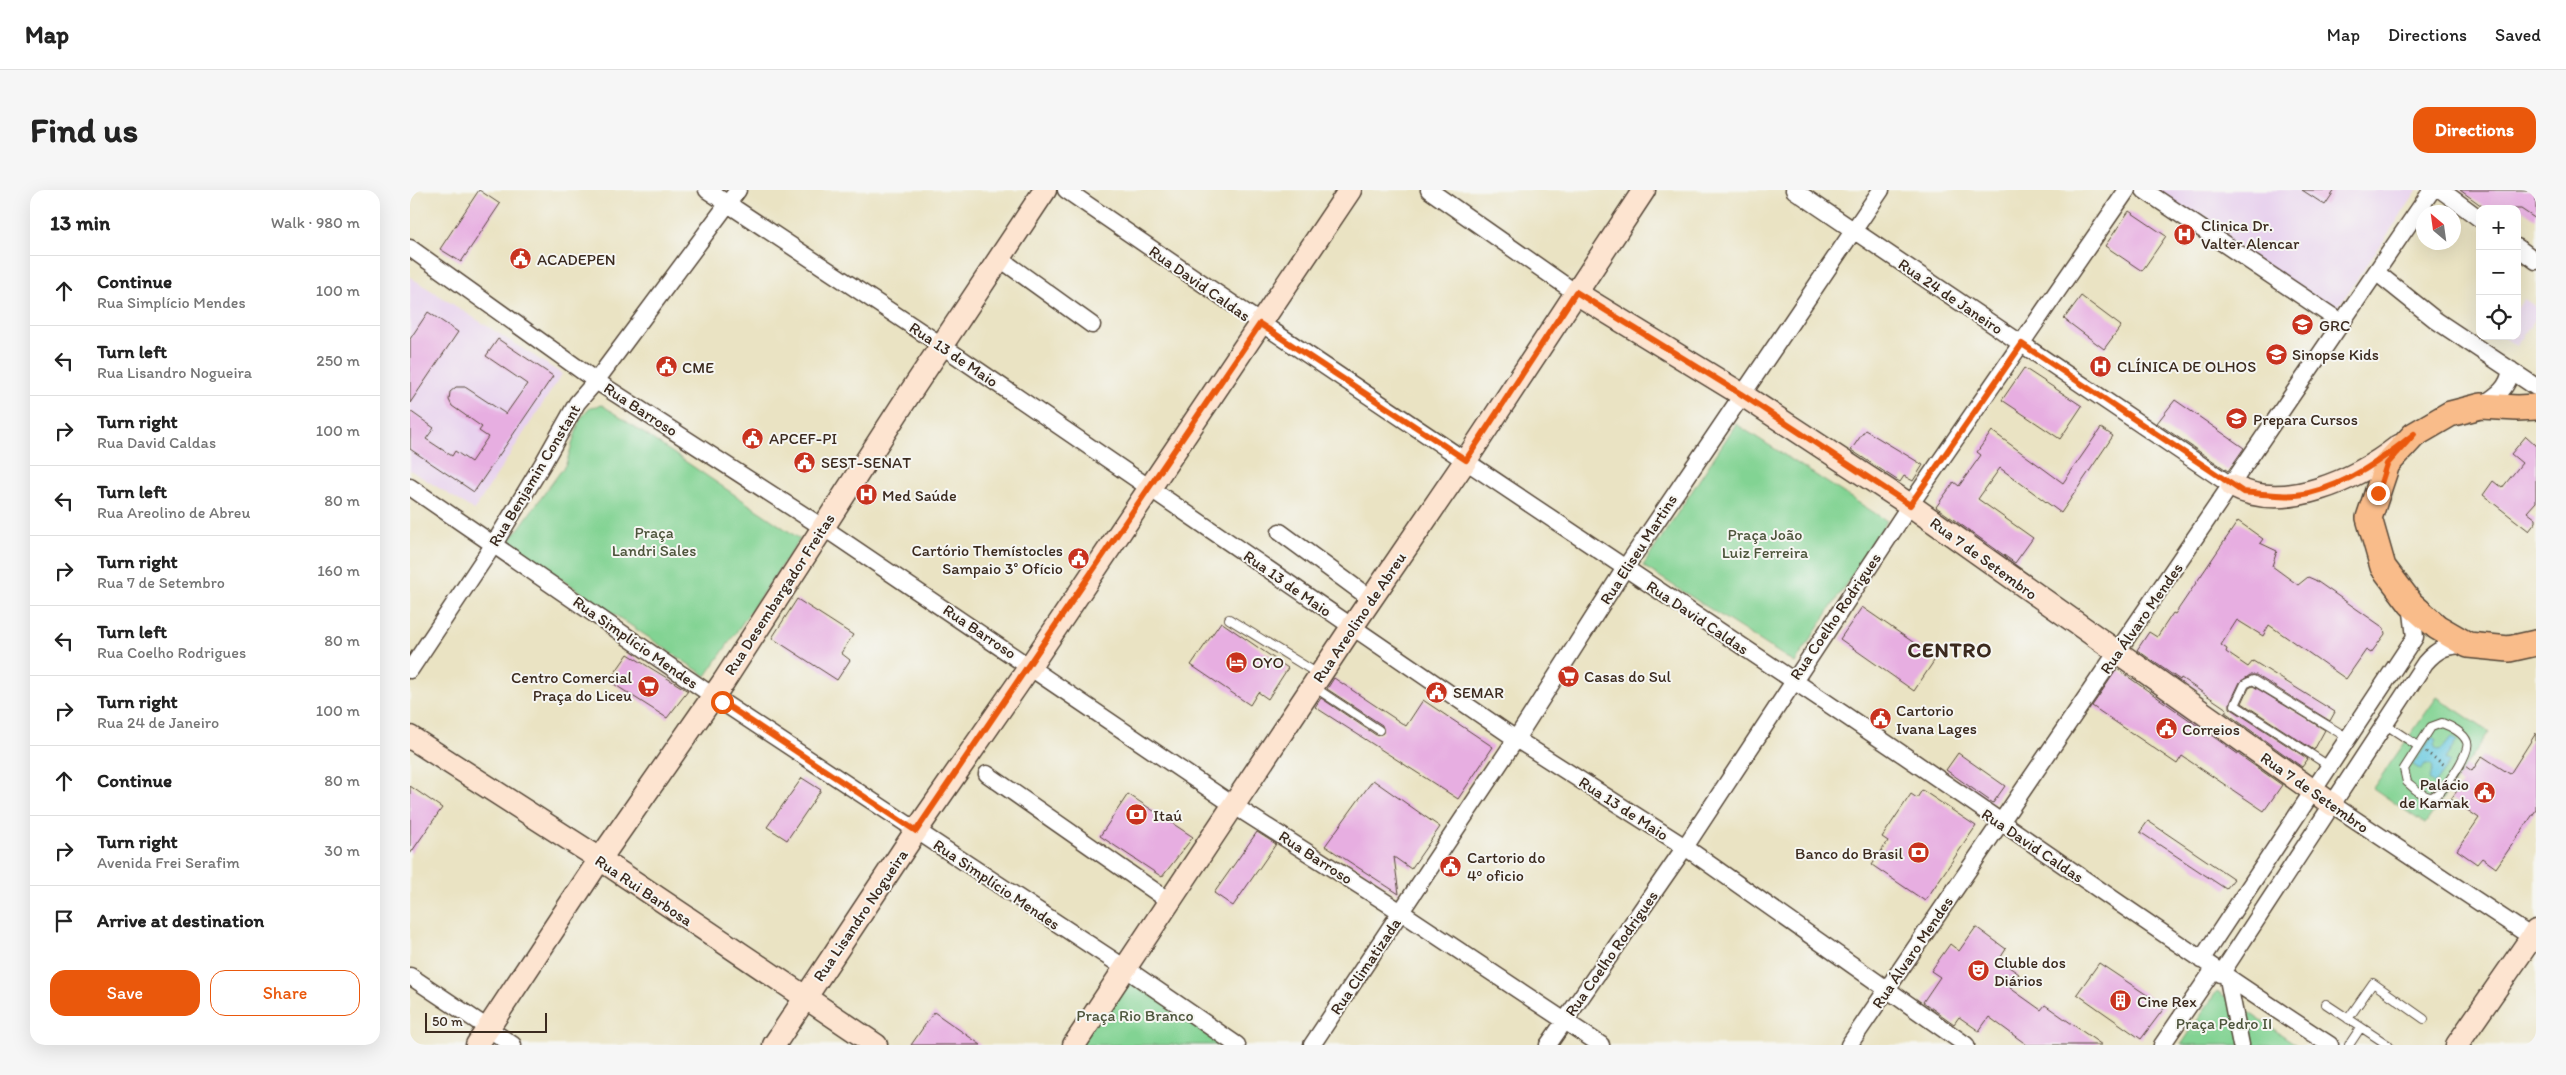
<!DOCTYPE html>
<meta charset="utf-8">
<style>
:root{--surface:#fff;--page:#f6f6f6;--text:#222;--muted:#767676;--line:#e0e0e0;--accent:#ea580c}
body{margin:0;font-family:Itim,sans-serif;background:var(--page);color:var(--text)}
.controls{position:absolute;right:15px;top:15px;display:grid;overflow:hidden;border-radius:10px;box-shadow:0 5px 20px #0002}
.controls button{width:45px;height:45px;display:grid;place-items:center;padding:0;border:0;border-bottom:1px solid var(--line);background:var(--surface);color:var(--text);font:25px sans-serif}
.compass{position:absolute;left:2006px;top:15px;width:45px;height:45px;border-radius:50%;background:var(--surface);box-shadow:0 5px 20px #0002;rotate:331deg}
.scale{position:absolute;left:15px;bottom:12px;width:122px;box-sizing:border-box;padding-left:5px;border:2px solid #3b2a1e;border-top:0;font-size:14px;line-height:18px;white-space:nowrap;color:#3b2a1e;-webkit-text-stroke:4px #f6f6f2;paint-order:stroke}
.stop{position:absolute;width:15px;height:15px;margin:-11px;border:4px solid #ea580c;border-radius:50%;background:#fff}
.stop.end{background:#ea580c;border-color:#fff;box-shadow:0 1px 5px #0008}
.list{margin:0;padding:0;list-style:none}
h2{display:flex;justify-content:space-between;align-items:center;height:65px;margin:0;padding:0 20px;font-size:21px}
h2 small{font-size:16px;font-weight:400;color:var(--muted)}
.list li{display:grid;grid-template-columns:32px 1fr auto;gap:15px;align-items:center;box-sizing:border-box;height:70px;padding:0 20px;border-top:1px solid var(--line)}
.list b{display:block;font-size:19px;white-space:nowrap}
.list p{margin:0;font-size:16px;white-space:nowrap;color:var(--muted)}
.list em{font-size:16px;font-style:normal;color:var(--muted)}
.actions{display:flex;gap:10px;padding:15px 20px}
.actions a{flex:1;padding:11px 0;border:1px solid var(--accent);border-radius:15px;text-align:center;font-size:18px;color:var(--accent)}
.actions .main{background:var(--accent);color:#fff}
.icon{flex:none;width:28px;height:28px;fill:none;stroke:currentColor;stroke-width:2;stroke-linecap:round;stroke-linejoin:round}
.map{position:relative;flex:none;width:2126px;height:855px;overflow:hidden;border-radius:15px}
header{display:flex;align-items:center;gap:30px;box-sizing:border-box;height:70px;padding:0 25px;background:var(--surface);border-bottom:1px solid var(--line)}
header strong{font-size:24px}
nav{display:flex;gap:28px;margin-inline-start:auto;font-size:18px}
.intro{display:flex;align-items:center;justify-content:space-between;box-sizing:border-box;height:120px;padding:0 30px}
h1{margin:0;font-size:35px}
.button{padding:12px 22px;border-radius:15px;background:var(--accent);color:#fff;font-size:18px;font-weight:700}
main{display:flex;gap:30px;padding:0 30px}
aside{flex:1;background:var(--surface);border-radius:15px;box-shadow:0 5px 20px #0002}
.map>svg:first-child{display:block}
.built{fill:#e8d2ee}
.green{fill:#82d393;stroke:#5e7e58}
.water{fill:#62c7df;stroke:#4e787e}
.building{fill:#e7aee1}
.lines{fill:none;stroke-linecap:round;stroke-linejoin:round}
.lane-casing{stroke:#554637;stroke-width:10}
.street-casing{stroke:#554637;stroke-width:19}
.secondary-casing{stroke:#554637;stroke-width:25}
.primary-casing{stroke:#554637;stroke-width:28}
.path{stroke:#554637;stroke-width:3;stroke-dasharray:1 4;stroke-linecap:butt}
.lane{stroke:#fff;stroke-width:8}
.street{stroke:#fff;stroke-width:16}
.secondary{stroke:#fde4d0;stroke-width:22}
.primary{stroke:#f9bc8a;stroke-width:25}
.route{stroke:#ea580c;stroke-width:6}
.labels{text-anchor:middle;stroke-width:4;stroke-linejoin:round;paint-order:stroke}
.poi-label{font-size:16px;fill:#3b2a1e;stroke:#f6f6f2;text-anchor:start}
.street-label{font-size:16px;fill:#3b2a1e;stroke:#f6f6f2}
.park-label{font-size:16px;fill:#4d543b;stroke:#f6f6f2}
.district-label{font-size:21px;font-weight:bold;letter-spacing:1px;fill:#3b2a1e;stroke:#f6f6f2}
</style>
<header>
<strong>Map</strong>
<nav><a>Map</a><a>Directions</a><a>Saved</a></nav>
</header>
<div class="intro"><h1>Find us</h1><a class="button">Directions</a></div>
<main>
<aside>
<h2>13 min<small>Walk · 980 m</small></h2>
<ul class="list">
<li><svg class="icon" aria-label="ahead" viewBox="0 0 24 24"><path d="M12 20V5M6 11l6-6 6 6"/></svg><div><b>Continue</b><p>Rua Simplício Mendes</p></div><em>100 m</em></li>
<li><svg class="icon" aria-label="left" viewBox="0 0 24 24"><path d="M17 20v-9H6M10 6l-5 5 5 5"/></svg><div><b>Turn left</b><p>Rua Lisandro Nogueira</p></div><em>250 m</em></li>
<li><svg class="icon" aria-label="right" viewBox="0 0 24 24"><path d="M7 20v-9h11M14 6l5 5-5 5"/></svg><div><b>Turn right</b><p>Rua David Caldas</p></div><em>100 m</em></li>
<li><svg class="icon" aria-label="left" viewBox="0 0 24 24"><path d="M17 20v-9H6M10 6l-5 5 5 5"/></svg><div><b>Turn left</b><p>Rua Areolino de Abreu</p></div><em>80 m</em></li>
<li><svg class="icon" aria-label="right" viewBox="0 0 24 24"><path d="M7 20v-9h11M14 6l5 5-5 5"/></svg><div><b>Turn right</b><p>Rua 7 de Setembro</p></div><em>160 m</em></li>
<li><svg class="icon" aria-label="left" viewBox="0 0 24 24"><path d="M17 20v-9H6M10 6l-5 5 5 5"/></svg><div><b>Turn left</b><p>Rua Coelho Rodrigues</p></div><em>80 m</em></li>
<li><svg class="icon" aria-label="right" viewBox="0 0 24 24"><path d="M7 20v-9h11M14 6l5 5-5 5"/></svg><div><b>Turn right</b><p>Rua 24 de Janeiro</p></div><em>100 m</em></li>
<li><svg class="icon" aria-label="ahead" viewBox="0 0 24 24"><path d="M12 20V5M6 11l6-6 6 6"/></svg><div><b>Continue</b></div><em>80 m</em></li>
<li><svg class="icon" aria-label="right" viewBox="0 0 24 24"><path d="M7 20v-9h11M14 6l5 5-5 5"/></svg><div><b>Turn right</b><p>Avenida Frei Serafim</p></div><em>30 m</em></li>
<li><svg class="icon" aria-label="arrive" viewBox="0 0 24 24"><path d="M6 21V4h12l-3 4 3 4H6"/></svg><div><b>Arrive at destination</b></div></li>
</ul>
<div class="actions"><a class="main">Save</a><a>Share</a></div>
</aside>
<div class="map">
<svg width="2126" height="855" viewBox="0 0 2126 855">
<rect width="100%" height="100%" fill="#f6f6f2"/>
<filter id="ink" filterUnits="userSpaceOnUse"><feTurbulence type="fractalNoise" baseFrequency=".02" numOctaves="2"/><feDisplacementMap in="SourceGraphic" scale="10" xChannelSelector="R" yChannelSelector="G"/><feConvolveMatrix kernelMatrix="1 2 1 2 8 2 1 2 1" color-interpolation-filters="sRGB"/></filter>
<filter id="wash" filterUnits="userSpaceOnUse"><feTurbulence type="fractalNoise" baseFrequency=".0096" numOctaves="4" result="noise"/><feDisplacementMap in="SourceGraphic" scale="20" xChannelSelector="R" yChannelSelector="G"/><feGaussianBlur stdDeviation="1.12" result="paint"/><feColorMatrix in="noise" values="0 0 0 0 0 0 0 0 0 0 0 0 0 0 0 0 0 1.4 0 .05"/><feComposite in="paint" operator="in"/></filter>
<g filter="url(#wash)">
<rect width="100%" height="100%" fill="#eae3c3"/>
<path class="built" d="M1742,0H2008L1924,123Z
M0,87L152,184L64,320L0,280Z
M2114,109L2126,117V128L2106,156L2092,146H2107V119Z"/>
<path class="green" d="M192,215L390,349L296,486L98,353L156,274L170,229L181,217Z
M1326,234L1477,331L1385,473L1233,376Z
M2027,507L2079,542L2015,634L1963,598Z
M716,785L824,855H670Z
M1807,801L1887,855H1771Z"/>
<path class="water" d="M2022,547L2026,550L2024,555L2027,560L2032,559L2042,547L2047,551L2035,569L2040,572L2024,594L2019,590L2023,579L2022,574H2015L2011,580L2003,575Z"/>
<g id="blocks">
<path class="building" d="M69,0L90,14L51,72L30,59Z
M1892,0H1925L1915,15Z
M2050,0H2119L2126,4V29L2111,19H2076Z
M1719,21L1756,46L1732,81L1695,56Z
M1671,106L1711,136L1694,159L1654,129Z
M18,122L48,142L0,213V149Z
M88,149L143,186L64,302L0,259V221L24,238L16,249L42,266L45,261L61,272L78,247L69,241L72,237L42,216L39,210L40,202L46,197H55L96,224L117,194L76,166Z
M1614,178L1672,216L1650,249L1592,210Z
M1765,210L1834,258L1818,281L1747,233Z
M1691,238L1703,246L1651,323L1590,278L1568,309L1623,348L1605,373L1526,317L1544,292L1549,296L1571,265L1567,262L1582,241L1653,293Z
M1455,240L1513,275L1503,291L1494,286L1490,292L1441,260Z
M2116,246L2126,255V312L2117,322L2126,329V332L2119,341L2073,305L2083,291L2092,298L2112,273L2101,264Z
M1828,331L1853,349L1850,353L1867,361L1862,376L1888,395L1898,387L1905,390L1974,438L1975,444L1961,463L1956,460L1936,489L1859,435L1853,446L1827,430L1811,455L1817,459L1816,462L1838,477L1843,471L1925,522L1920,531L1846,485H1840L1830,492L1820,513V518L1898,569L1892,577L1815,522L1817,519L1771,488L1770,490L1727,460L1739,442L1747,447L1763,423L1765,424Z
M387,409L443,445L431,463L440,470L427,490L362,448Z
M1452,417L1526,468L1504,501L1430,449Z
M811,432L878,478L858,509L848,502L840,515L781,475Z
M218,464L278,501L257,528L199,491Z
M1707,479L1872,595L1854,621L1772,566L1767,574L1682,516Z
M924,488L996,536L1013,510L1083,557L1048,609L905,517L911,508L966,545L973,543L972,535L917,499Z
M1843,496L1915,540L1904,560L1832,513L1839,498Z
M2126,543V620L2086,678L2072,668L2067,674L2047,660L2069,628L2041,609L2052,594L2046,590L2055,576L2062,581L2072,566L2100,584Z
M1548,563L1595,596L1583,613L1536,580Z
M392,588L411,600L377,650L357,637Z
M963,590L1030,637L1001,679L984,667L989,704L915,656Z
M0,596L32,618L0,664Z
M1512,600L1566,636L1515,711L1462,675L1478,651L1472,647L1501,604L1507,608Z
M718,604L783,647L752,687L690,646Z
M1738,631L1824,689L1816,699L1730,642Z
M847,642L866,654L823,716L804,703Z
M1566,737L1596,759L1589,770L1609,784L1600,798L1631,820L1635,815L1692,855H1617L1579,827L1569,841L1549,827L1544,834L1513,812L1530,787L1521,781L1540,754L1549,761Z
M1689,773L1755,817L1731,849L1667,804Z
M524,822L571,855H501Z"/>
</g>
</g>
<g filter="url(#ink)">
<use href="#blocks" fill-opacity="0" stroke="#554637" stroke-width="1"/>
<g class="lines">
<defs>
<path id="lane" d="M819,429L908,484
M904,497L969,540
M2032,533C2040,536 2054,543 2057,552C2061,562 2032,607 2020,607C2011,606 2003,597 1997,592L1994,579L2021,537Z
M1976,535L2008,556
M1919,576L1825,515L1835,494L1843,490L1938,548
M1916,814L1978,855
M1938,829L1963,793L2014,829
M1939,855L1951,837"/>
<path id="street" d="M297,0L531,155L1106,549L1275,657L1556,855
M656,0C898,167 1143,329 1387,493C1566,612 1740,738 1920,855
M1019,0L1166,103
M1384,0L1822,296
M1734,0L1932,133
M2031,0L2070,29
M2107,57L2126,71
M0,58L186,191L423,344L823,615L991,722L1191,855
M589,68L682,135
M1966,82L2027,131L2126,197
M2071,216C2086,206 2098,199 2101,180
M0,297L303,506L715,778L827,855
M870,342L961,409
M0,480L84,354L132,275L167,213L186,191L328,0
M577,584L759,711
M1923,615L2126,750
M1791,770L2005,447L2001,414
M1811,784L2015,473C2028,458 2037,455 2057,455
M0,786L103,855
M1818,789L1831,855
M902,855L1106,549L1215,378L1471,0
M1138,855L1275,657L1500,315L1717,0
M1439,855L2022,0
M1752,855L1804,779"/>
<path id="secondary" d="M1166,103L1331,204L1500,315L1923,615
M1822,296C1874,324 1947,289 1989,256
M0,547L190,669L466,855
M67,855L190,669L314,491L500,203L635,0
M364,855L506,641L621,475L940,0
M664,855L942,437L1056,270L1234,0
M2047,855L2126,741"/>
<path id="primary" d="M2126,217L2107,218L2071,216L2040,224L2004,245L1977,274L1959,328L1973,377L2001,414L2027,437L2058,455L2099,459L2126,453"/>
</defs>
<use href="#lane" class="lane-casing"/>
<use href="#street" class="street-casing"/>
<use href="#secondary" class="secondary-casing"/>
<use href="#primary" class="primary-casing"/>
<path class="path" d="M2016,562L2036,576"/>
<use href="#lane" class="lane"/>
<use href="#street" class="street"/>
<use href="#secondary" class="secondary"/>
<use href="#primary" class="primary"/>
</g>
</g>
<g class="lines" filter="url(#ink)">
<path class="route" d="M312,512L506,641L850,134L1056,270L1166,102L1331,204L1500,315L1612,154L1833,302C1854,304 1878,308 1899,303C1938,294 1973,269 2004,244L1977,274L1968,303"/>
</g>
<defs>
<symbol id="hospital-disc" viewBox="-11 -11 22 22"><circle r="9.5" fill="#c8321e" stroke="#f6f6f2"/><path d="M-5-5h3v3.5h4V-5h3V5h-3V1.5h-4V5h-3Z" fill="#fff"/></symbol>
<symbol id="civic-disc" viewBox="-11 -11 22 22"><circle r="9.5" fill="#c8321e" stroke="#f6f6f2"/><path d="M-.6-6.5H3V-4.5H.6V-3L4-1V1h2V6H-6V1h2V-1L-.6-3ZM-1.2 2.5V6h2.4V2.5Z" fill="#fff"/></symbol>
<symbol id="university-disc" viewBox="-11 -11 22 22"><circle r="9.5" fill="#c8321e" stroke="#f6f6f2"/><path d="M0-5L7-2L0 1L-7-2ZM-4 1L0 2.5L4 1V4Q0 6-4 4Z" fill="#fff"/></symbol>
<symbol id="school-disc" viewBox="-11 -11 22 22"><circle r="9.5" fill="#c8321e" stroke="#f6f6f2"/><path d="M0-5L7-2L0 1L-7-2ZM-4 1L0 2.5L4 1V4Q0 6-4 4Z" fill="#fff"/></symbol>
<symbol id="hotel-disc" viewBox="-11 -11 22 22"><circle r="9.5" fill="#c8321e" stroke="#f6f6f2"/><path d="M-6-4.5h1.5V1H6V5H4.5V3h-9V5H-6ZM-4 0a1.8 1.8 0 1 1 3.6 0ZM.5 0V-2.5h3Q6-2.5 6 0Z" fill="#fff"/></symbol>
<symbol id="supermarket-disc" viewBox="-11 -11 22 22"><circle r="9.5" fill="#c8321e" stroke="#f6f6f2"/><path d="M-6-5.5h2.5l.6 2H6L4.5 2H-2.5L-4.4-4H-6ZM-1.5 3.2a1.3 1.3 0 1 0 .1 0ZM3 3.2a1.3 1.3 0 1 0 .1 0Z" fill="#fff"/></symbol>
<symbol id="bank-disc" viewBox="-11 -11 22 22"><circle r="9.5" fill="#c8321e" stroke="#f6f6f2"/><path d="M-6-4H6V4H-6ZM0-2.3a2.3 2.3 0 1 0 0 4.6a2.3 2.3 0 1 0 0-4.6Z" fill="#fff"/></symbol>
<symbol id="theatre-disc" viewBox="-11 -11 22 22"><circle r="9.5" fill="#c8321e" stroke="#f6f6f2"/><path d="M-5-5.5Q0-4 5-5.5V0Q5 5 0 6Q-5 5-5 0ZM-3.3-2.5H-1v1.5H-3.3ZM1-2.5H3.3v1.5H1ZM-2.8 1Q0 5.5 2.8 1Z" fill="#fff"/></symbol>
<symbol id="building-disc" viewBox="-11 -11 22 22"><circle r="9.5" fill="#c8321e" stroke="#f6f6f2"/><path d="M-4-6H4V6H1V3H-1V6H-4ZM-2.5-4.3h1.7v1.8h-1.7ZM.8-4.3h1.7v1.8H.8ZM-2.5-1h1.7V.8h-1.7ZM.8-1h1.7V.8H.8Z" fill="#fff"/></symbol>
</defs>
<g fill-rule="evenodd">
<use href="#hospital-disc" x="1762" y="32" width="25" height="25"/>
<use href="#civic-disc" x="98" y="56" width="25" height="25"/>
<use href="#university-disc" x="1880" y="122" width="25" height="25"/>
<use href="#school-disc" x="1854" y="152" width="25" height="25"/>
<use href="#hospital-disc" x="1678" y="164" width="25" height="25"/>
<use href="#civic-disc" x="244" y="164" width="25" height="25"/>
<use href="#school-disc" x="1814" y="216" width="25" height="25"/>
<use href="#civic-disc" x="330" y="236" width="25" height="25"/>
<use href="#civic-disc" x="382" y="260" width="25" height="25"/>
<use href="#hospital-disc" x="444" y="292" width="25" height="25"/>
<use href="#civic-disc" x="656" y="356" width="25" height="25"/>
<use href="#hotel-disc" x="814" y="460" width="25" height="25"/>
<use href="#supermarket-disc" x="1146" y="474" width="25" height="25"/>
<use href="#supermarket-disc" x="226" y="484" width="25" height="25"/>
<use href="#civic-disc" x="1014" y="490" width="25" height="25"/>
<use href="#civic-disc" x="1458" y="516" width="25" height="25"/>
<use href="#civic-disc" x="1744" y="526" width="25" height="25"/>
<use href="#civic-disc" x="2062" y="590" width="25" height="25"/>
<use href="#bank-disc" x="714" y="612" width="25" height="25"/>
<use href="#bank-disc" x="1496" y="650" width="25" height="25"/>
<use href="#civic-disc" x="1028" y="664" width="25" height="25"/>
<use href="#theatre-disc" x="1556" y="768" width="25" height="25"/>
<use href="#building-disc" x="1698" y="798" width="25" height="25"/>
</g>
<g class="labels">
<g class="poi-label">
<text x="1791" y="41">Clinica Dr.<tspan x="1791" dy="18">Valter Alencar</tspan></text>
<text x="127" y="75">ACADEPEN</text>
<text x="1909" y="141">GRC</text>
<text x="1882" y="170">Sinopse Kids</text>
<text x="1707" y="182">CLÍNICA DE OLHOS</text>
<text x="272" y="183">CME</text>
<text x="1843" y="235">Prepara Cursos</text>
<text x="359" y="254">APCEF-PI</text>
<text x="411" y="278">SEST-SENAT</text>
<text x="472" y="311">Med Saúde</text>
<text x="653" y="366" text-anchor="end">Cartório Themístocles<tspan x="653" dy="18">Sampaio 3° Ofício</tspan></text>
<text x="842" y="478">OYO</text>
<text x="1174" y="492">Casas do Sul</text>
<text x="222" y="493" text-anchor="end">Centro Comercial<tspan x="222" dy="18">Praça do Liceu</tspan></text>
<text x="1043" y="508">SEMAR</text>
<text x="1486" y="526">Cartorio<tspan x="1486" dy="18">Ivana Lages</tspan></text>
<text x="1772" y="545">Correios</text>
<text x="2059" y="600" text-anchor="end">Palácio<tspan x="2059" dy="18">de Karnak</tspan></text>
<text x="743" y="631">Itaú</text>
<text x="1493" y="669" text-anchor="end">Banco do Brasil</text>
<text x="1057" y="673">Cartorio do<tspan x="1057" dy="18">4º oficio</tspan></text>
<text x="1584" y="778">Cluble dos<tspan x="1584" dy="18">Diários</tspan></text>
<text x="1727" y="817">Cine Rex</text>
</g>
<g class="street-label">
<text transform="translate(790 93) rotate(35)" y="6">Rua David Caldas</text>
<text transform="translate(1541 106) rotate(34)" y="6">Rua 24 de Janeiro</text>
<text transform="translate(544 164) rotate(34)" y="6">Rua 13 de Maio</text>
<text transform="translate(231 219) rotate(33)" y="6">Rua Barroso</text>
<text transform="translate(124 285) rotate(-59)" y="6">Rua Benjamin Constant</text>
<text transform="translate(1228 359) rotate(-57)" y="6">Rua Eliseu Martins</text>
<text transform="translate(1574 368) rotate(36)" y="6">Rua 7 de Setembro</text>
<text transform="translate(878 393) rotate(35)" y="6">Rua 13 de Maio</text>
<text transform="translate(369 404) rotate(-57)" y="6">Rua Desembargador Freitas</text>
<text transform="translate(1425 426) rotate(-56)" y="6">Rua Coelho Rodrigues</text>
<text transform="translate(949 427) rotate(-56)" y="6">Rua Areolino de Abreu</text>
<text transform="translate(1288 427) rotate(34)" y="6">Rua David Caldas</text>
<text transform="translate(1731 428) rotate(-55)" y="6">Rua Álvaro Mendes</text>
<text transform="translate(570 441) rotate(34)" y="6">Rua Barroso</text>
<text transform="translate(226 452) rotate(35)" y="6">Rua Simplício Mendes</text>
<text transform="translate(1905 602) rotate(35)" y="6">Rua 7 de Setembro</text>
<text transform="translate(1214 618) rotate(33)" y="6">Rua 13 de Maio</text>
<text transform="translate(1623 655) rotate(34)" y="6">Rua David Caldas</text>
<text transform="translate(906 667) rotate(33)" y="6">Rua Barroso</text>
<text transform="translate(587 694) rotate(34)" y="6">Rua Simplício Mendes</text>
<text transform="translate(234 700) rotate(34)" y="6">Rua Rui Barbosa</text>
<text transform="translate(450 725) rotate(-56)" y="6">Rua Lisandro Nogueira</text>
<text transform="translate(1502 762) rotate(-56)" y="6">Rua Álvaro Mendes</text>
<text transform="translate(1201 763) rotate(-55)" y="6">Rua Coelho Rodrigues</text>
<text transform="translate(955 776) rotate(-56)" y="6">Rua Climatizada</text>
</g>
<g class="park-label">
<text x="244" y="348">Praça<tspan x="244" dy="18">Landri Sales</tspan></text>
<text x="1355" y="350">Praça João<tspan x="1355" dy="18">Luiz Ferreira</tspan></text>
<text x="725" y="831">Praça Rio Branco</text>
<text x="1814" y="839">Praça Pedro II</text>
</g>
<g class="district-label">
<text x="1540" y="467">CENTRO</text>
</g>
</g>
</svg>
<div class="controls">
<button>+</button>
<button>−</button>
<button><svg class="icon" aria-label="locate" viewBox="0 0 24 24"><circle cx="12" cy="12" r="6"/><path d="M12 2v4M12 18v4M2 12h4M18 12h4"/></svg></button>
</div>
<svg class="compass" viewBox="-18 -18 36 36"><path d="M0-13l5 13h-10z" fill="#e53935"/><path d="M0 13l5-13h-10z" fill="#767676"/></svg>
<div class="scale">50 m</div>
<div class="stop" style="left:312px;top:512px"></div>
<div class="stop end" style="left:1968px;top:303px"></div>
</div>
</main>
